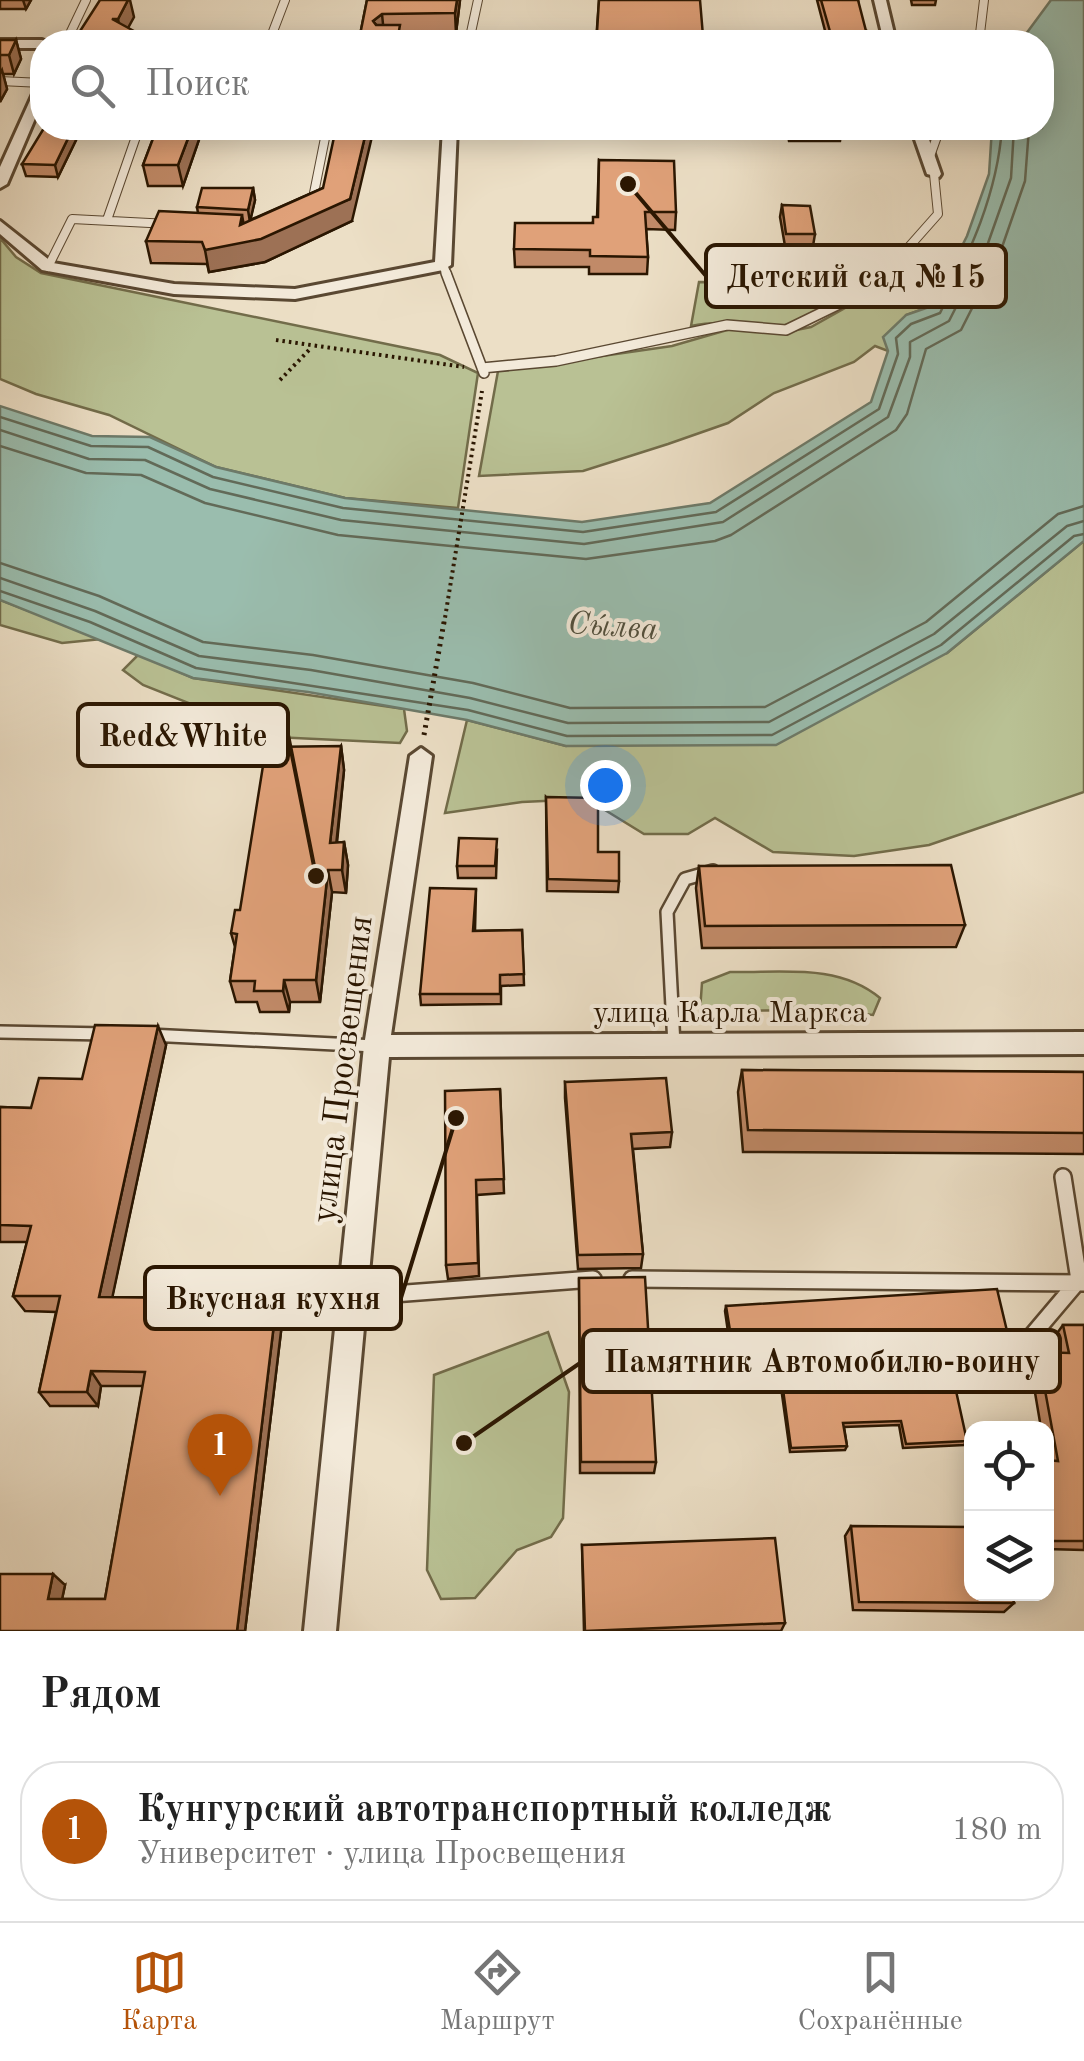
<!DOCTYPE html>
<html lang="ru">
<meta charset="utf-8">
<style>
:root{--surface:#fff;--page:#f6f6f6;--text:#222;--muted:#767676;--line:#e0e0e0;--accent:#b45309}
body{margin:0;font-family:"Old Standard TT",serif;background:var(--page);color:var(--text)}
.controls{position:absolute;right:30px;bottom:30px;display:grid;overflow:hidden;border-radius:20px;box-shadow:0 5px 25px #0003}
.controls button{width:90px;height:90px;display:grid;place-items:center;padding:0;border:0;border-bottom:2px solid var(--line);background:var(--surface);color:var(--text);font:50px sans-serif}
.you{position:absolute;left:605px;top:785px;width:35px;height:35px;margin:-25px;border:8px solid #fff;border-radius:50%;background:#1a73e8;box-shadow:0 0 0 15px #1a73e833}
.badge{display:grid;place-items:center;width:65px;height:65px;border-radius:50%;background:var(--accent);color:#fff;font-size:32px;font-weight:700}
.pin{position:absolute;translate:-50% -82px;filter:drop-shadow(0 2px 5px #0008)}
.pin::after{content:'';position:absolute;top:52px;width:35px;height:30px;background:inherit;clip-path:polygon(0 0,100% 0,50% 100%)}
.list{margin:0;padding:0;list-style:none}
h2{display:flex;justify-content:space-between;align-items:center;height:130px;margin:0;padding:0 40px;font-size:42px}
h2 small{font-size:32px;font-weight:400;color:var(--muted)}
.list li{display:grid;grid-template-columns:65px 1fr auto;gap:30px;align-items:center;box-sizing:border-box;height:140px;margin:0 20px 20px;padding:0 20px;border:2px solid var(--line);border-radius:40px}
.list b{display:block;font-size:38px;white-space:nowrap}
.list p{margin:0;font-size:32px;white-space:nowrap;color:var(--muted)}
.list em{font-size:32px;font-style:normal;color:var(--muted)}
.icon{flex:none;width:55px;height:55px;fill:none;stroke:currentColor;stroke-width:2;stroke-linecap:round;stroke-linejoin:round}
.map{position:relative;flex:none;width:1084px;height:1631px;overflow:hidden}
.search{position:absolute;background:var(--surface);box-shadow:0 5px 25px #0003;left:30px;right:30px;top:30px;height:110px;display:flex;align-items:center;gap:25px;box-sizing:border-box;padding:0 35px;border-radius:40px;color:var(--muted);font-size:38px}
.sheet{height:290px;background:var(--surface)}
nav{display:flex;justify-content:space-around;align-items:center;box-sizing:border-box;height:140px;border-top:2px solid var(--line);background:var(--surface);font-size:28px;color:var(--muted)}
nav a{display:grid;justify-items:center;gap:5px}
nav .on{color:var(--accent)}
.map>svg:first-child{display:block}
.green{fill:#b9c194;stroke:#726c4a;stroke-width:2.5}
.water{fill:#9abdae;stroke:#6d7a69;stroke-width:2.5}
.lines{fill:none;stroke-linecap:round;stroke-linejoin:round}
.shore{stroke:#626a58;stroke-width:2.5}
.lane-far3-casing{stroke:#5a4832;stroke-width:10}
.lane-far2-casing{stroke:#5a4832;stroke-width:12}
.lane-far1-casing{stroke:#5a4832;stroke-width:16}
.lane-casing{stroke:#5a4832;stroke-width:20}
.street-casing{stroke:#5a4832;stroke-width:6}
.path-far1{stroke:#2a1601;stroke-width:4;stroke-dasharray:2.5 4;stroke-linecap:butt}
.path{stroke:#2a1601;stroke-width:5;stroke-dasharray:2.5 5;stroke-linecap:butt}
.lane-far3{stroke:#f3eada;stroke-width:8}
.lane-far2{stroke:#f3eada;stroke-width:9}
.lane-far1{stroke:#f3eada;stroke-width:11}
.lane{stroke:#f3eada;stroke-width:15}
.street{fill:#f3eada;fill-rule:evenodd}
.wall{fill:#c18a68;stroke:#2a1601;stroke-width:2.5}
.shaded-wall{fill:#9d7155;stroke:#2a1601;stroke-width:2.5}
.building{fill:#e0a179;stroke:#2a1601;stroke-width:2.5}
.labels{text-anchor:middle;stroke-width:8;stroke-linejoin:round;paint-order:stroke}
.street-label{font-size:30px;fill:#2a1601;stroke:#f3eada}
.water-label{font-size:32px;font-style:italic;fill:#51503e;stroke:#f3eada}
.near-street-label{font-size:35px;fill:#2a1601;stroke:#f3eada}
.leader{fill:none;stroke:#2a1601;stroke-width:4}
.callout-dot{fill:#2a1601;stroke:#f3eada;stroke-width:4}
.callout{fill:#f3eada;stroke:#2a1601;stroke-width:4}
.callout-label{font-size:32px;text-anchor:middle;font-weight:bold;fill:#2a1601}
</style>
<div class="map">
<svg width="1084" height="1631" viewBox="0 0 1084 1631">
<rect width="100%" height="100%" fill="#ecdfc6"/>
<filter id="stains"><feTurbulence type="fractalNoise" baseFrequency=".002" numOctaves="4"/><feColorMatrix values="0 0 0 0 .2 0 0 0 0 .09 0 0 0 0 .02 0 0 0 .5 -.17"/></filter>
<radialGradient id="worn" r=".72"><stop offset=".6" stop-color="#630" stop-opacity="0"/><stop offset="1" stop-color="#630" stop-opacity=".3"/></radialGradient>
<path class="green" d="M0,238L16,257L41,273L440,355L478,373L458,508L345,498L216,467L109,415L36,394L0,379Z
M903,270L917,275L924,284H940L932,306L906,315L888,351L875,346L854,362L774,393L728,423L668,444L583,471L479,476L498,371L672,346L734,328L782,333L811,327L886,285Z
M699,282L869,283C850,302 805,326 777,326C747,326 722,319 691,326Z
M1084,541V792L929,845L854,856L773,852L715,818L688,834H644L587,799L522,802L445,813L467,720L566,746L947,653Z
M0,600L102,639L62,643L0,625Z
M139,654L193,678L404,709L407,731L400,743L274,737L143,685L123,670Z
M730,972C782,973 838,963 880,998L873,1015L827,1010L700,1011L702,983Z
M548,1332L569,1392L563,1518L551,1537L517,1550L475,1598L441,1599L427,1570L434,1375Z"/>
<path class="water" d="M1051,0H1084V541L947,653L776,745L566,746L467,720L308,692L193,678L0,600V406L92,436L150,437L216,467L345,498L582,522L710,503L871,402L888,351L883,337L906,315L932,306L967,236L989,174L992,128H1042V42H1020Z"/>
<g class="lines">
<path class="shore" d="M0,417L91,446L148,447L213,477L343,508L583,532L716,512L879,409L898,354L896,338L911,324L940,313C969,253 997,196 1002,128
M0,430L89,459L145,460L210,489L341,520L584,544L723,522L888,417L910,357V342L949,321L987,246L1011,178L1014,128
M0,446L86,473L141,475L205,503L338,535L586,559L715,541L731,535L896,430L907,414L926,349L961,330L1000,253L1025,181L1029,128
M0,563L99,596L203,642L313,655L473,683L570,708L765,707L926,622L1058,514L1084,506
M0,578L95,611L199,656L311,670L470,698L568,723L769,722L934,634L1067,526L1084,521
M0,591L90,622L196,668L468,710L567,736L772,735L941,645L1074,536L1084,534"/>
<defs>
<path id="lane-far3" d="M456,41L470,37L478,0
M66,42L86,0
M269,42L285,0
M979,42L984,0
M0,81L42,83
M929,159L940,128
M312,203L327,128
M107,220L139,128
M443,265L447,275
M48,267L72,219L169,224
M884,275L938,214L934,174"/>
<path id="lane-far2" d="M446,273L484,373
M482,368L556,361L727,325L786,330L866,291L887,273"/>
<path id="lane-far1" d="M0,1032L106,1034
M149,1035L375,1046
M674,1045L667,912L685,879L713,871"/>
<path id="lane" d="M632,1279L1084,1283
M353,1297L593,1279
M742,1370L947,1361L1024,1345L1079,1280L1063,1177"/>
<path id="street" d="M874,0H886L896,42H884Z
M384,38H455L461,42H378Z
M0,40H42L47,42H42V48H0Z
M33,94H42V102L7,184L0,188V167Z
M443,128H457L451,265L443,270L295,299L174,294L42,270L0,234V221L53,263L174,284L295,289L435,262Z
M911,128H925L941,174L939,177L927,174Z
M421,748L432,756L391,1035L1084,1032V1054L389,1057L336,1631H304L364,1046L410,756Z"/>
</defs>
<use href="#lane-far3" class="lane-far3-casing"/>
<use href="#lane-far2" class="lane-far2-casing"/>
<use href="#lane-far1" class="lane-far1-casing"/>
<use href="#lane" class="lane-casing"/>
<use href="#street" class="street-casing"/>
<path class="path-far1" d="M276,340L464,367
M280,380L311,348
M444,624L482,391"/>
<path class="path" d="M424,735L444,622"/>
<use href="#lane-far3" class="lane-far3"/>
<use href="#lane-far2" class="lane-far2"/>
<use href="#lane-far1" class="lane-far1"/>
<use href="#lane" class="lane"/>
<use href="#street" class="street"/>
</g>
<path class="wall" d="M0,0H31L26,9H0Z
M367,0H460L456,33L400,34L401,42H295L360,35Z
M599,0L703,36V42H596Z
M817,0H858L864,42H828Z
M911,0H936L935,5H912Z
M0,40H16L21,59L14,74H3L7,89L0,102Z
M157,128H203L183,186H148L143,165Z
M528,128H588L587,132L528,130Z
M787,128H842L840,141H789Z
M76,140L58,177L26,176L22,164Z
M599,160L676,212L675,230L646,229L648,257L647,274H589V267H515L514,249L592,223L597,217Z
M253,188L255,200L250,220L323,188L352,221L265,262L209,272L207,264L151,263L146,241L198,213L197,207Z
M782,205L815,234L813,246H785L780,217Z
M341,746L344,770L337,843L344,842L348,865L346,893L332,892L320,1002H290L289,1012H260L257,1002H236L230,981L235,947L231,933L240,910Z
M546,797L598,852L619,881L618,892L547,891Z
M497,850L496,878H458L457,866Z
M699,866L965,925L956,947L702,948L696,888Z
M476,889L475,931L522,930L524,985L501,986V1004L421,1005L420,994Z
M166,1045L112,1297L277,1299L283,1315L245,1631H0L65,1585L62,1599H105L143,1386H101L98,1406H50L39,1392L56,1312L25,1311L13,1296L27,1242H0V1107L31,1108L82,1079Z
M742,1070L1084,1072V1154L743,1152L738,1092Z
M565,1082L672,1132L670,1147L633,1149L643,1254L641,1268L578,1269L565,1098Z
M500,1089L504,1193L477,1195L479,1276L448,1279L446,1265Z
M579,1278L656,1462L654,1473H580Z
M726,1306L1007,1331L1004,1336L945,1340L946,1346L944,1350L777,1357L776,1350L731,1353L725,1311Z
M1063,1325H1084V1550L1046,1549V1428H1041L1030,1363L1038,1352L1058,1353L1055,1336Z
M781,1375L967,1441L964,1445L903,1448L899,1425L844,1427L847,1446L845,1450L790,1452L780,1380Z
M851,1526L1014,1603L1004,1612L853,1610L845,1536Z
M582,1545L785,1623L781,1631H584Z"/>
<path class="shaded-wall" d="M23,0H31L26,9Z
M128,0H130L134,17L122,39L118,19Z
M457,0H460L456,33L455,13Z
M382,14L384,34L373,21Z
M866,31L864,42H830L831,35Z
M16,40L21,59L14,74L9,55Z
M2,70L7,89L0,102V74Z
M73,128L76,140L58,177L55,165Z
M192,128H203L183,186L178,165Z
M367,128H374L352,221L265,262L209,272L205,250L240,225L242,215L246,237L350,199Z
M253,188L255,200L250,222L248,210Z
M341,746L344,770L334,865L330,843Z
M344,842L348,865L346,893L342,870Z
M328,870L332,892L320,1002L316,980Z
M284,980L290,1002L289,1012L283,991Z
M158,1026L166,1045L109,1313L99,1297Z
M277,1299L283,1315L245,1631H237Z
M91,1371L101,1386L98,1406L87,1392Z
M53,1574L65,1585L60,1609L48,1599Z"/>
<path class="building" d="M100,0H128L118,19H112L154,42H73Z
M367,0H457L455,13L382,14L373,21L376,25H400L397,42H295L297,35H360Z
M599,0H700L703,36L597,32Z
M821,0H858L866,31L831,35Z
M0,40H16L9,55H0Z
M44,128H73L55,165L22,164Z
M157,128H192L178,165H143Z
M336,128H367L350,199L261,239L205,250L202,242L146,241L159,211L242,215L240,225L323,188Z
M599,160L674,161L676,212H645L648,257L590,256V250L514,249L515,223H593V217H598Z
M202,188H253L248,210L197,207Z
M782,205L810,206L815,234H786Z
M341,746L330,843L344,842L342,870H328L316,980H284L283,991H254L255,981H230L237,934L231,933L235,910H240L266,747Z
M546,797L598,798V852H619V881L548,879Z
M459,838L497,839L495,866H457Z
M951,865L965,925L705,926L699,866Z
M430,888L476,889L473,931L522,930L524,974L500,975V994H420Z
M95,1025L158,1026L99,1297L277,1299L237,1631H0V1574H53L48,1599H105L145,1372L91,1371L87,1392H39L60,1296H13L31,1226L0,1225V1107L31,1108L39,1078L82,1079Z
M742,1070L1084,1072V1133L748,1130Z
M666,1078L672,1132L631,1134L643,1254L578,1255L565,1082Z
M500,1089L504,1179L476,1180L478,1263L446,1265L445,1091Z
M645,1277L656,1462H581L579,1278Z
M997,1289L1007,1331L944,1335L946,1346L778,1353L777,1346L733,1349L726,1306Z
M1063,1325H1084V1541H1046V1460L1058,1461L1038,1352L1069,1353Z
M951,1368L967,1441L906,1444L901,1421L843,1423L847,1446L791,1448L781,1375Z
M851,1526L972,1527V1594H1012L1014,1603L859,1602Z
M775,1538L785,1623L585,1631L582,1545Z"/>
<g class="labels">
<g class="street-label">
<text x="730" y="1022">улица Карла Маркса</text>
</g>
<g class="water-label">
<text transform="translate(613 625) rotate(4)" y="11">Сы́лва</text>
</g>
<g class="near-street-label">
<text transform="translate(341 1069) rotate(-83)" y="12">улица Просвещения</text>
</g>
</g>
<path class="leader" d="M628 184L706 276M316 876L288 735M456 1118L401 1298M464 1443L583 1361"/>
<g class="callout-dot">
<circle cx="628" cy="184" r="10"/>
<circle cx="316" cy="876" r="10"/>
<circle cx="456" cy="1118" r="10"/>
<circle cx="464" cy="1443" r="10"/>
</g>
<g class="callout">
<rect x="706" y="245" width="300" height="62" rx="10"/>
<rect x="78" y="704" width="210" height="62" rx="10"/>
<rect x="145" y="1267" width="256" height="62" rx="10"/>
<rect x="583" y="1330" width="477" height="62" rx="10"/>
</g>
<g class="callout-label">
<text x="856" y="287">Детский сад №15</text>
<text x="183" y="746">Red&amp;White</text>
<text x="273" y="1309">Вкусная кухня</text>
<text x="822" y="1372">Памятник Автомобилю-воину</text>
</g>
<rect width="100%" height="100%" filter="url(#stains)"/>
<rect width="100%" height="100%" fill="url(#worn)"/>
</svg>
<div class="controls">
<button><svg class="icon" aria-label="locate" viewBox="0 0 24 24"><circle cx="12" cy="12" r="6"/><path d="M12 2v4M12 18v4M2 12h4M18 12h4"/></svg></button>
<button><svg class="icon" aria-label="layers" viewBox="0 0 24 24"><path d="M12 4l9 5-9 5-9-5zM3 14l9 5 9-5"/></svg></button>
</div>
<div class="you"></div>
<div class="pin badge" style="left:220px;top:1496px">1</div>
<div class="search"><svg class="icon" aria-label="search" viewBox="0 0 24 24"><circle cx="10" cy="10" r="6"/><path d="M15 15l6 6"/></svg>Поиск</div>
</div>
<section class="sheet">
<h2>Рядом<small></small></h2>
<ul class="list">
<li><span class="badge">1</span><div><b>Кунгурский автотранспортный колледж</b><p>Университет · улица Просвещения</p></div><em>180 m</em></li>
</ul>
</section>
<nav>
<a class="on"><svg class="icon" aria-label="map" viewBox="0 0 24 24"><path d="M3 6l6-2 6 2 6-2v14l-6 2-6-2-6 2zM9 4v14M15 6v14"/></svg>Карта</a>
<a><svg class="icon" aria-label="directions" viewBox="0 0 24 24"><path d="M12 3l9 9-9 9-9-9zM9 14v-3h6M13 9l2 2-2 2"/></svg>Маршрут</a>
<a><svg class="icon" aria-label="saved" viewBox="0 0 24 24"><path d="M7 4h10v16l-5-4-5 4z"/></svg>Сохранённые</a>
</nav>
